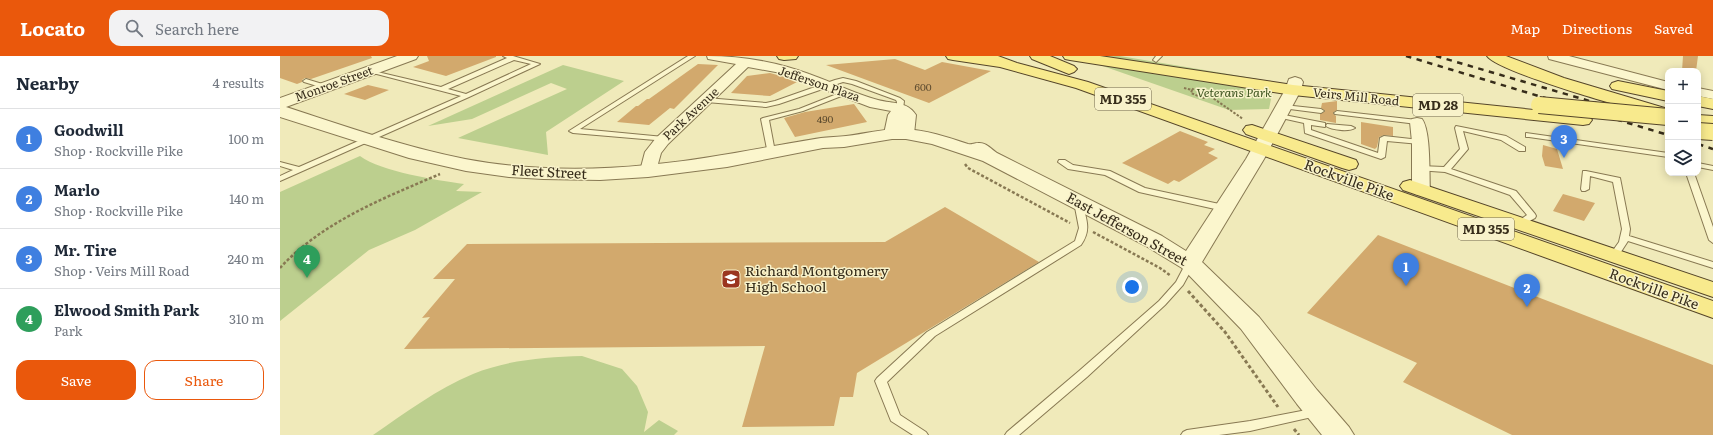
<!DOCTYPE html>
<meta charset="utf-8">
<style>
:root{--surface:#fff;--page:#f2f2f3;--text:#1f2937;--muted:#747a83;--line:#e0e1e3;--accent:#ea580c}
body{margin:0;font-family:Literata,serif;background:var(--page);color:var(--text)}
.controls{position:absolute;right:12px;top:12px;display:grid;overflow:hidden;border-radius:8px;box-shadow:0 2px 10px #0003}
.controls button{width:36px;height:36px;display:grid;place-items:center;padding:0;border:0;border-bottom:1px solid var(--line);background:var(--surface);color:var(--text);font:20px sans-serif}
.you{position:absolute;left:852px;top:231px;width:14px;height:14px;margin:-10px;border:3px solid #fff;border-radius:50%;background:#1a73e8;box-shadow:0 0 0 6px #1a73e833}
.badge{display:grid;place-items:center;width:26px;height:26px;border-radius:50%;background:var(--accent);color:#fff;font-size:13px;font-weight:700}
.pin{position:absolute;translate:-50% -33px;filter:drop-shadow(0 1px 2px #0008)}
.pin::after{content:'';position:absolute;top:21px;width:14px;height:12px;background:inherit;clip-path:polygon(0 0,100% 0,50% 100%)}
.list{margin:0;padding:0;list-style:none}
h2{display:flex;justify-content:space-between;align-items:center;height:52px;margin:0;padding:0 16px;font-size:17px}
h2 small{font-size:13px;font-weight:400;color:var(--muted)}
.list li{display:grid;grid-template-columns:26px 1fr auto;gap:12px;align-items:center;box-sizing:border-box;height:60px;padding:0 16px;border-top:1px solid var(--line)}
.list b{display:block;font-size:15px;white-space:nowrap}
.list p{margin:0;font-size:13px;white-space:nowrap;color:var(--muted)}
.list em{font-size:13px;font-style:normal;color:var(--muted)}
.actions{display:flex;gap:8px;padding:12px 16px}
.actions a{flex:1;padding:9px 0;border:1px solid var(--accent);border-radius:12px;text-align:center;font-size:14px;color:var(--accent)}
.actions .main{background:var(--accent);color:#fff}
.icon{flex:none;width:22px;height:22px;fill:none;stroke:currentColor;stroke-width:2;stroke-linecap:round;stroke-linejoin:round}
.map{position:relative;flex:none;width:1433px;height:379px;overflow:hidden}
header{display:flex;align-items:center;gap:24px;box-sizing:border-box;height:56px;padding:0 20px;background:var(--accent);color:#fff}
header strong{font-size:19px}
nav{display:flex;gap:22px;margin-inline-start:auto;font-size:14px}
.search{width:280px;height:36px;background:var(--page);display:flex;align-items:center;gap:10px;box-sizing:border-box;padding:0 14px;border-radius:12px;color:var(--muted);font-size:15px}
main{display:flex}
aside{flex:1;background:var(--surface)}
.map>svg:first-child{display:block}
.green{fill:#bccf8e}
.building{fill:#d2a96d}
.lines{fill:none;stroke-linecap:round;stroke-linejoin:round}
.service-casing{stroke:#887953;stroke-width:2}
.minor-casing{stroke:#887953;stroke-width:2}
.tertiary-casing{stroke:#887953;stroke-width:2}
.primary-casing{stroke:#554529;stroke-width:2}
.path-far2{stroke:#887953;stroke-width:2;stroke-dasharray:2.5 1.5;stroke-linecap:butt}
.path-far1{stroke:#887953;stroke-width:2.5;stroke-dasharray:3 2;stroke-linecap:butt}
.path{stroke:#887953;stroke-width:3;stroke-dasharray:3.5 2.5;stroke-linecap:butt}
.service{fill:#fbf6cd;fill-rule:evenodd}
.minor{fill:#fbf6cd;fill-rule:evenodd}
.tertiary{fill:#fbf6cd;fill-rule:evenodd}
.primary{fill:#f8ea8d;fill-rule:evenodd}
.rail{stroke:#362c1a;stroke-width:2.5;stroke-dasharray:5.5 5.5;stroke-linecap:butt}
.primary-bridge-casing{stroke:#554529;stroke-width:18;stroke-linecap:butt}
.primary-bridge{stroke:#f8ea8d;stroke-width:16}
.labels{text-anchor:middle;stroke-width:3;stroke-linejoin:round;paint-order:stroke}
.far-number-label{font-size:10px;fill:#5d4b2f}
.far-street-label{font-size:12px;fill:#362c1a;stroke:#f8f2ca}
.far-park-label{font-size:12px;font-style:italic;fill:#3d541f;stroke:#f8f2ca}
.shield{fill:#f8f2ca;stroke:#70674f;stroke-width:1}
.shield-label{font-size:13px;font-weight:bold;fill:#362c1a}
.street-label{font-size:14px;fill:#362c1a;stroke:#f8f2ca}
.poi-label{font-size:14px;fill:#362c1a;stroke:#f8f2ca;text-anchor:start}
</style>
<header>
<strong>Locato</strong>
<div class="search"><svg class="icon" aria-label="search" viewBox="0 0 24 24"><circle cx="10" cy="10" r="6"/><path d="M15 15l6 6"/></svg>Search here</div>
<nav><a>Map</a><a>Directions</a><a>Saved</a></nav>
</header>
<main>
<aside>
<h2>Nearby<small>4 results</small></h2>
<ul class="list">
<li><span class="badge" style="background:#3f7fe0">1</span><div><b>Goodwill</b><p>Shop · Rockville Pike</p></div><em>100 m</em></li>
<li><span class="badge" style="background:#3f7fe0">2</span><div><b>Marlo</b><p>Shop · Rockville Pike</p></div><em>140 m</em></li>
<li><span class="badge" style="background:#3f7fe0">3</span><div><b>Mr. Tire</b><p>Shop · Veirs Mill Road</p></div><em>240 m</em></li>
<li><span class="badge" style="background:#2e9e5b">4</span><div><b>Elwood Smith Park</b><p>Park</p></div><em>310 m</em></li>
</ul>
<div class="actions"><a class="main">Save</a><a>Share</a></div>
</aside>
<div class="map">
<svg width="1433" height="379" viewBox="0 0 1433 379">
<rect width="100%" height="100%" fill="#f0eaba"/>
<path class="green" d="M794,0H840L978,23L995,33H993L989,53L949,54Z
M283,9L344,25L266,76L268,99L178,82L287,33L271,27L192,63L148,70Z
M80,100C102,116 156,124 184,128L176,135L202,136L135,174L89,194L0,265V136Z
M302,300L342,313L357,330L368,356L364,376L379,364L398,375L394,379H93C125,357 157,333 193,318C227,304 265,301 302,300Z"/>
<path class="building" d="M0,0H91L92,2L31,23L25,22L22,24V26L17,28L0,22Z
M147,0H216V1L166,20L133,11L149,5Z
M1403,0H1418L1416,15H1402Z
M615,3L645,14L662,6L711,15L649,47L546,9Z
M418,8L438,9L394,53L390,52L369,69L337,66L356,50H358L367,43H369Z
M490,17L519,25L490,40L451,37L467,20Z
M88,29L109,34L85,44L64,38Z
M1057,45V54L1053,57L1056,60V67L1040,64V58L1045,55L1041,52L1042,47Z
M574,48L587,66L515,81L504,62L525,56Z
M1081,66L1113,71V80L1104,79L1099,81L1097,91L1095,93L1081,88Z
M900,75L928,86L924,89L935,93L928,97L938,102L899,126L894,124L888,128L842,107Z
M1263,89L1277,93L1283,113L1265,110L1262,100Z
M1283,138L1315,147L1304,165L1273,155Z
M665,151L759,206L577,317L573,341H560L554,370L462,371L485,290L124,293L150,261L142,262L175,223H153L187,188L605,186Z
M1098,179L1433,309V379H1232L1123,326L1137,307L1027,257Z"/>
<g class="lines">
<defs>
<path id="service" d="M223,0H233L260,8L189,41L0,125V120L13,114L0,110V106L19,111L181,40L89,16V14L161,31L227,2ZM234,4L251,8L186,38L168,33Z
M408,0H415L300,73L384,81L388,83L387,85L293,77L289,75Z
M876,0H882L876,6L873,4Z
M563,22L576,25L620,42L624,45L623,53H619L617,49V46L616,44L572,28L563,26L499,48L486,51L426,46L423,44L426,42L486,47L495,45L555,24Z
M26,23L49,30L50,31L47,33L24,26L23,25Z
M567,34L569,35V37L523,55L489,64L495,96L494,98H488L481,63L483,62L519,53Z
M1004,49L1041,53L1044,55L1041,57L1002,52L1001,51Z
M1057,55L1137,64L1141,66L1137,68L1055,58L1054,57Z
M999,58L1045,67V71L1031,69V74L1098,97L1100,82L1104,80L1140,84L1144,86L1140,88L1107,85L1105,101L1101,103L1025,77L1024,67L997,61L996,60Z
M1047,68L1071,70L1075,72C1069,76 1052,74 1046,70Z
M1176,70L1226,80L1245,91V95H1239L1221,84L1183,75L1188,93L1171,113L1236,135L1255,158L1256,160L1255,162L1242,169H1236L1235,167L1247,159L1230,139L1165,116L1137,114L1136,112L1140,110L1164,111L1180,93L1175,72Z
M1246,77L1388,97V101L1249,81H1246Z
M779,104H785L793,109L830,115L865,132L944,149L948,152L944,155L859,136L825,119L788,113L778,106Z
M1418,107L1433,110V114L1418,111Z
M1303,115H1306L1340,122L1350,173L1349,180L1433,206V212L1348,185L1337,202H1331L1329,200L1339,186L1342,173L1333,126L1310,120L1309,133L1305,135H1302L1301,133Z
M1406,117H1414L1433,171V187L1429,184Z
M795,144H801L802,146C806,163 812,173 801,189L655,280L607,326L620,359L646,376L648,379H633L611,365L595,325L597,322L647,276L795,185L799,172L794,146Z
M910,204L915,207L903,229L885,249L807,321L739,379H725L727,376L799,315L879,245L896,226L907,205Z
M1037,352L1041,353L1043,356L1041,359L970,375L939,379H901L903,376L907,374L970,365Z"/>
<path id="minor" d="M427,0C461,0 497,6 529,18C552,26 575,38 598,44C613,48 627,45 636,59L634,78L631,81L626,83L621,81L619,79L617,81L612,83L607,81L604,78L608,59L611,55L590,51L501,17L468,11L388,88L381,97L376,115L374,119L368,120L362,119L360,115L365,96L376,82L456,8L428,3Z
M1268,0H1289L1388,26V34L1269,3Z
M1418,32L1433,35V43L1418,40Z
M1137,62L1142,63C1151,75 1149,118 1150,134L1147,138L1141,139L1135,138L1132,134V86L1130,66L1132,63Z"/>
<path id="tertiary" d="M117,0H138L136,3L6,51C65,70 124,91 185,103C244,114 308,115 367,109C426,104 483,91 541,82C549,81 558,81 566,80C585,78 605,72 624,73C646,74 667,81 688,88C693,89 693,87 698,87C706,86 711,93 717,97L882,180L906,195L966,103L1005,34L1009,23L1015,21L1021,23L1023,26L1021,34L984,103L922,206L979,261L1037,334L1069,371L1074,379H1042L1017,348L961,273L902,212L866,190L703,105L652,88L626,83H612L564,91L543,92L447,111L368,121L320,124L263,123L229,121L186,115L129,102L0,61V42Z"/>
<path id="primary" d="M497,0H518L516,3L504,4L499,3Z
M666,0H718L737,7L808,26L1433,245V262L796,32L720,11L673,4L668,3Z
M750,0H770L794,10L797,13L794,16L789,18L784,16L752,3Z
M783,0H820L1013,29L1303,59L1309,60L1312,64L1309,68L1303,69L1013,39L790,4L785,3Z
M1207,0H1226L1284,22L1388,53V63C1360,56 1219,17 1207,0Z
M1338,25L1388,35V45L1332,33L1330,30L1332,27Z
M1418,40L1433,43V53L1418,50Z
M1418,59L1433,60V70L1418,69Z
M972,69L1076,104L1078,108L1076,112L1069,114L1062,112L966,78L963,74L966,70Z
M1130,124L1433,226V241L1123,134L1120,130L1123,126Z"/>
</defs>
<use href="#service" class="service-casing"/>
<use href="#minor" class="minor-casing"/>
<use href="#tertiary" class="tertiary-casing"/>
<use href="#primary" class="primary-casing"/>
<path class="path-far2" d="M904,32L912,34L914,32
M912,34L911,37L923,42L930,40L963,63
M930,40L936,39L932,34"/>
<path class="path-far1" d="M685,108L688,112L790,167
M813,176L880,212L891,220
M0,212C42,166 104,142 160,118"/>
<path class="path" d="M908,235L945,276L998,351
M1014,373L1019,379"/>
<use href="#service" class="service"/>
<use href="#minor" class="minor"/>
<use href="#tertiary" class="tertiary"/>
<use href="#primary" class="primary"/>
<path class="rail" d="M1126,0L1388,79
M1156,0L1388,68
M1418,77L1433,82
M1418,88L1433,93"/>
<defs>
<path id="primary-bridge" d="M1259,49L1388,61
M1418,75L1433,76"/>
</defs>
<use href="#primary-bridge" class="primary-bridge-casing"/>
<use href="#primary-bridge" class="primary-bridge"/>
</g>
<defs>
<symbol id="school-square" viewBox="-11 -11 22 22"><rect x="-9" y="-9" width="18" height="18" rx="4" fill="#9b351f" stroke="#f8f2ca"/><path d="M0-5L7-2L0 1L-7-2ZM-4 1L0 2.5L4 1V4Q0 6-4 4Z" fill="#fff"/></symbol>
</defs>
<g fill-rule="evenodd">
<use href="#school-square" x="440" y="212" width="22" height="22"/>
</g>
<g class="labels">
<g class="far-number-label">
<text x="643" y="35">600</text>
<text x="545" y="67">490</text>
</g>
<g class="far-street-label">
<text transform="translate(54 28) rotate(-20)" y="4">Monroe Street</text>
<text transform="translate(539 28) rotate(19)" y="4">Jefferson Plaza</text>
<text transform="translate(1076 41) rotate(6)" y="4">Veirs Mill Road</text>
<text transform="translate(411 58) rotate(-43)" y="4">Park Avenue</text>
</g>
<g class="far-park-label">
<text x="954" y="41">Veterans Park</text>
</g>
<g class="shield">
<rect x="815" y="32" width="56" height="22" rx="3"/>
<rect x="1133" y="38" width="50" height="22" rx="3"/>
<rect x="1178" y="162" width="56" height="22" rx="3"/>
</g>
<g class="shield-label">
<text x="843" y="48">MD 355</text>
<text x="1158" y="54">MD 28</text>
<text x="1206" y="178">MD 355</text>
</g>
<g class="street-label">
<text transform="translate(269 116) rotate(3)" y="5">Fleet Street</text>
<text transform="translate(1069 124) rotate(20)" y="5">Rockville Pike</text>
<text transform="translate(847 173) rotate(29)" y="5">East Jefferson Street</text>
<text transform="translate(1374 233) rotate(20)" y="5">Rockville Pike</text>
</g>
<g class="poi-label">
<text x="465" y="220">Richard Montgomery<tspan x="465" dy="16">High School</tspan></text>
</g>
</g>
</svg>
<div class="controls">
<button>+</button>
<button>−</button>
<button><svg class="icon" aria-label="layers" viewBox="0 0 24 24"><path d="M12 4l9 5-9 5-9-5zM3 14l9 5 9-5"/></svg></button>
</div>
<div class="you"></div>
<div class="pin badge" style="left:1126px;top:230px;background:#3f7fe0">1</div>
<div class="pin badge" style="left:1247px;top:251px;background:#3f7fe0">2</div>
<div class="pin badge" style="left:1284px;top:102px;background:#3f7fe0">3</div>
<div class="pin badge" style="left:27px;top:222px;background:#2e9e5b">4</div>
</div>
</main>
